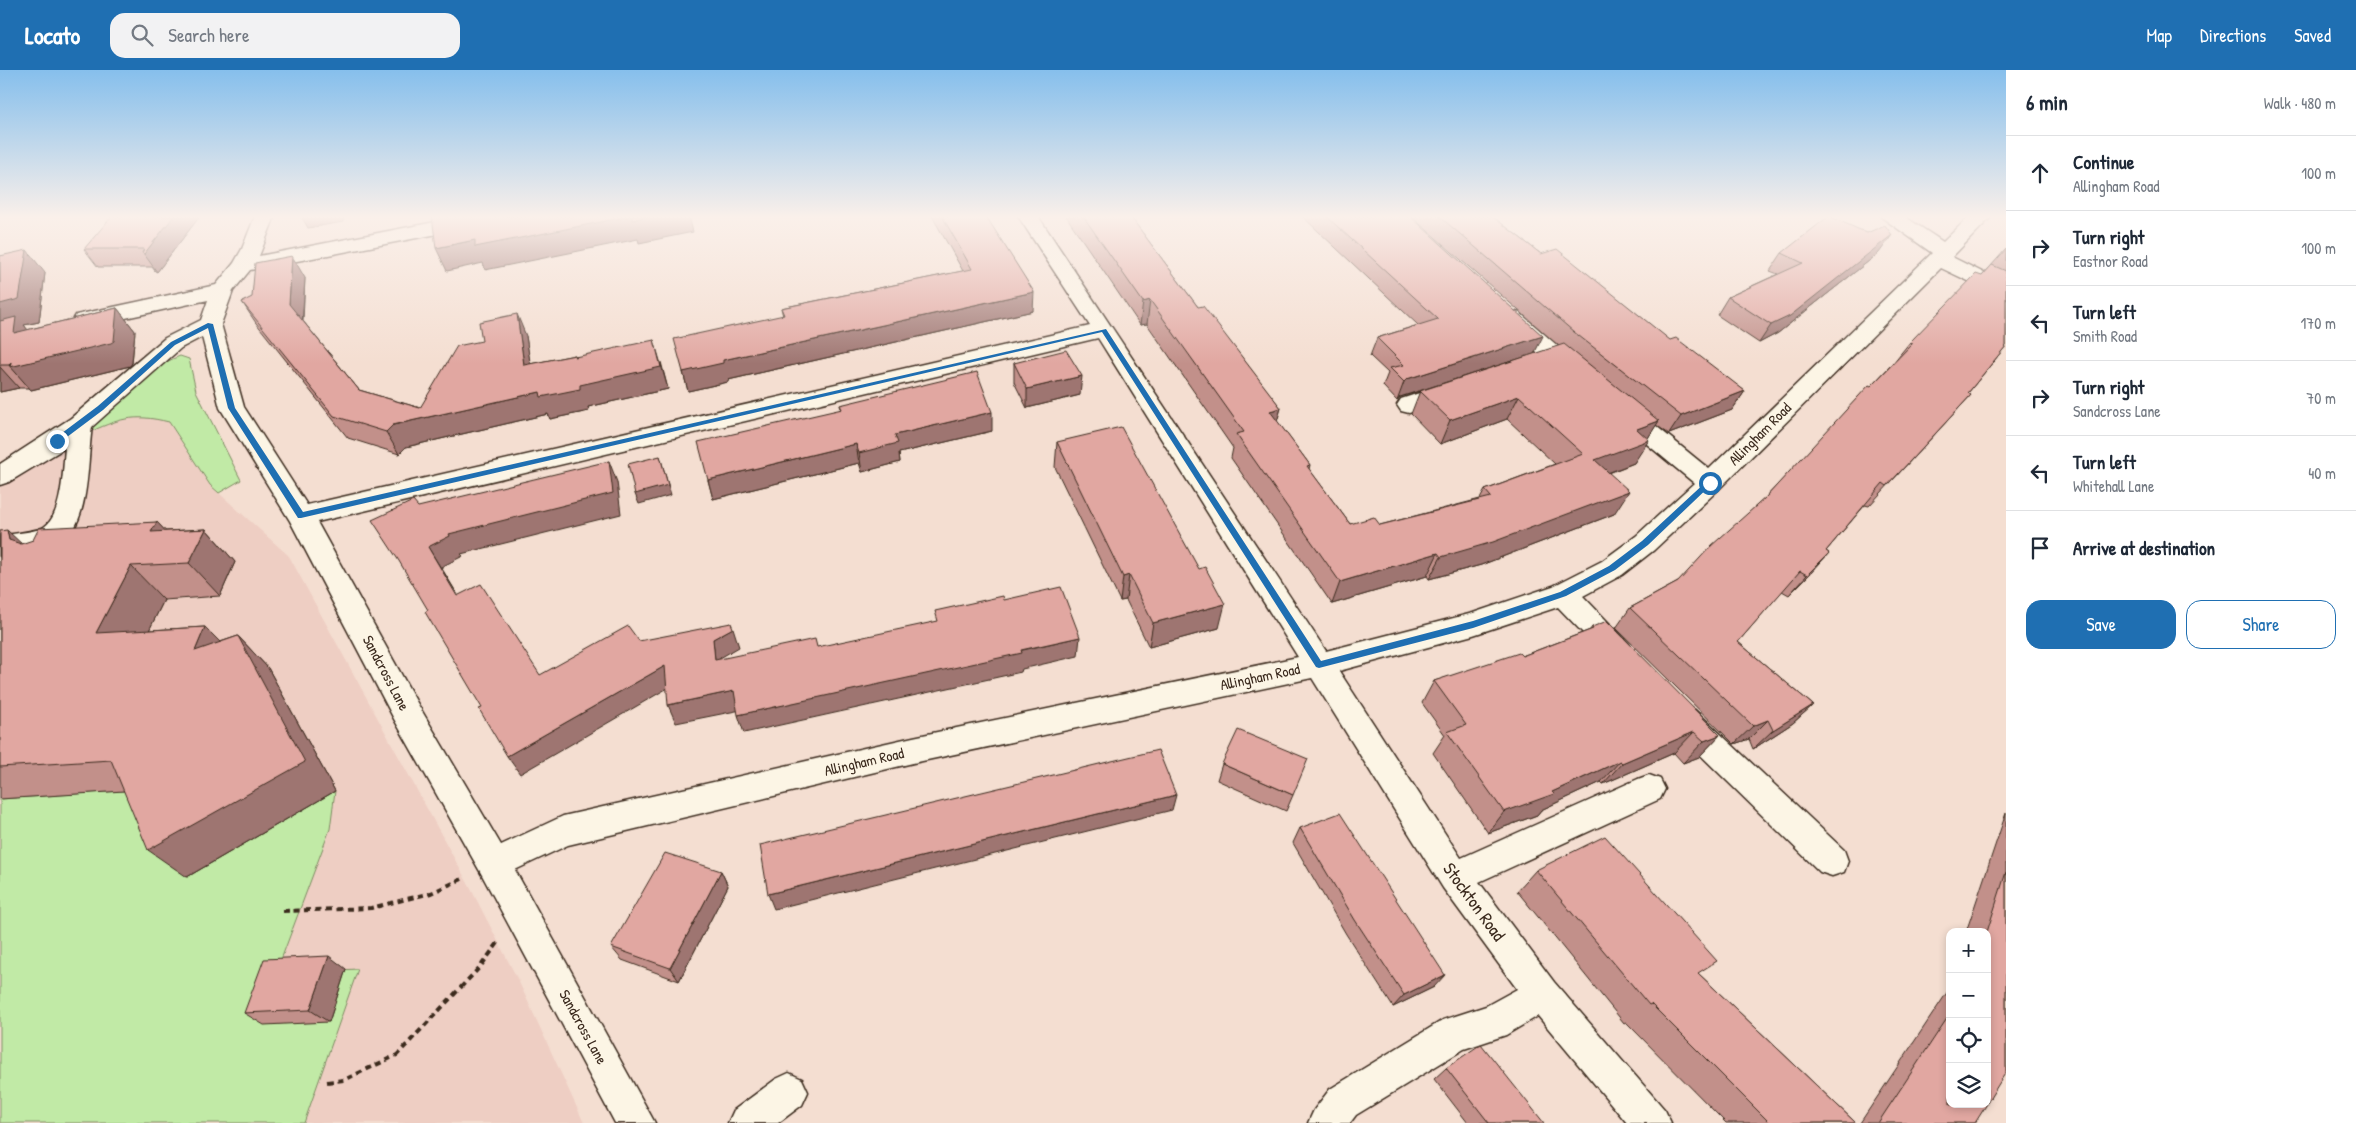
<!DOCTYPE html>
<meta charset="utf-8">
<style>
:root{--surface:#fff;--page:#f2f2f3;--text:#1f2937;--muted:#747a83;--line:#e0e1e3;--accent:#1f6fb2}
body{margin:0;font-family:"Patrick Hand",sans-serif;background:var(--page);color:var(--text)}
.controls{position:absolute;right:15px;bottom:15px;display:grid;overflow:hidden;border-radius:10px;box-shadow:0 2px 8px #0003}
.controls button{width:45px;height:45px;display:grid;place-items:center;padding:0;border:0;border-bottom:1px solid var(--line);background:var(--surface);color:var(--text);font:25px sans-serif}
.stop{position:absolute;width:15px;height:15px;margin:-11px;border:4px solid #1f6fb2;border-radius:50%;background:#fff}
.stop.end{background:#1f6fb2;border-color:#fff;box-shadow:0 1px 5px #0008}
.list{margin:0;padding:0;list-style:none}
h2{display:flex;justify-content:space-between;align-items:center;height:65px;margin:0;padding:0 20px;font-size:21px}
h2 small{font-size:16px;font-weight:400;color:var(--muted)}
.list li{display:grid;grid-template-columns:32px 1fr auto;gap:15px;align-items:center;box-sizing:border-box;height:75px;padding:0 20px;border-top:1px solid var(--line)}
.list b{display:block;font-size:19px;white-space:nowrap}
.list p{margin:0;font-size:16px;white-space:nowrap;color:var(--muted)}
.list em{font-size:16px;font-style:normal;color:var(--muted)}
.actions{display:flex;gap:10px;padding:15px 20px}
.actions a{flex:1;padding:11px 0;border:1px solid var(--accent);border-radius:15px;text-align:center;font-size:18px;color:var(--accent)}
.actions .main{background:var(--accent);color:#fff}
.icon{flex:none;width:28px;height:28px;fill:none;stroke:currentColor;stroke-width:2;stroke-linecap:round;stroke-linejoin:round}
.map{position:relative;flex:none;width:2006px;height:1053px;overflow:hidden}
header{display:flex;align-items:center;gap:30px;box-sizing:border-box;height:70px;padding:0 25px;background:var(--accent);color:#fff}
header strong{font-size:24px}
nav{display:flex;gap:28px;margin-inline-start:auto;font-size:18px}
.search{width:350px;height:45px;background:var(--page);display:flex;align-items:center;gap:12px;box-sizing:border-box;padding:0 18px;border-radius:15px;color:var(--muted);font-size:19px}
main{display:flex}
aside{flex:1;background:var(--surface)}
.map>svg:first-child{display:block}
.built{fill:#eecec3}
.green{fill:#c1eaa6;stroke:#7e8a62}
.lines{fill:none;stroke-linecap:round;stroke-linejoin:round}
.minor-casing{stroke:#3b2a1e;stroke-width:3}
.path{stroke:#3b2a1e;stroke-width:4;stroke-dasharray:6 4.5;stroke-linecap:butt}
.minor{fill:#fcf5e5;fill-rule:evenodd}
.wall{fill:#c2908a;stroke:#3b2a1e}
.shaded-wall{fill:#9e7571;stroke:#3b2a1e}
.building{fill:#e1a7a1;stroke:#3b2a1e}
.route{fill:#1f6fb2}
.labels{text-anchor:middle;stroke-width:4.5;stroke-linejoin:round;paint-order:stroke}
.street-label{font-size:15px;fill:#3b2a1e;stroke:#fcf5e5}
.near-street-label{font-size:18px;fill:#3b2a1e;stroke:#fcf5e5}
</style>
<header>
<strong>Locato</strong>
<div class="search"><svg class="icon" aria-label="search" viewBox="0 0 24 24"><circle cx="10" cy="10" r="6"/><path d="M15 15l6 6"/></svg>Search here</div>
<nav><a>Map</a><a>Directions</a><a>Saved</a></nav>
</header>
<main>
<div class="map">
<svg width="2006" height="1053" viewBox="0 0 2006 1053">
<rect width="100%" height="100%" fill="#f4ded1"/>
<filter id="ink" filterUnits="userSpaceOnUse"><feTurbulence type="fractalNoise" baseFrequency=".02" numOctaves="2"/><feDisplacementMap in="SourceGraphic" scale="10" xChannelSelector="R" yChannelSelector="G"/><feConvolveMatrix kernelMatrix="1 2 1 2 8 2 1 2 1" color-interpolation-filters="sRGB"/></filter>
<g filter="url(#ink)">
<path class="built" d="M145,346L169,352L210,415L289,486L471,819L518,910L584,1053H0V417L85,364L116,350Z"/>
<path class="green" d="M180,286L189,289L196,321L241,410L219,423L210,415L169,352C132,343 119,349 85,364C114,336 143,299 180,286Z
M194,716L187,807L335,721L330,759L276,903L358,899L304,1053H0V729Z"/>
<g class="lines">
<defs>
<path id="minor" d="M255,146H275L259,186L466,146H510L507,150L500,152L250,200L233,221L221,254L244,337L307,435L1090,256L1018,146H1038L1326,581L1473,543L1553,516L1602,491L1636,466L1694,413L1613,346L1609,340L1613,334L1621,332L1629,334L1709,399L1932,183L1880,146H1904L1943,172L1970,146H1992L1952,187L2006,214V229L1941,198L1719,419L1654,480L1622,505L1583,526L1629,574L1633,582L1629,590L1619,594L1609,590L1558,537L1473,565L1339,601L1461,788L1638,709L1649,705L1660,709L1665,719L1660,729L1479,812L1554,912L1665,1040L1671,1053H1627L1538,946L1506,965L1464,979L1356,1045L1350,1053H1308L1314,1040L1330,1019L1443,950L1486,936L1517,919L1443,818L1312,608L913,693L568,775L515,800L655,1053H615L482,805L394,649L290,451L220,338L202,267L181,278L92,357C87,387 91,457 60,472C42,481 19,482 0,486V466C13,463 30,463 42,458C63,448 63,397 65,378L9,412L0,415V394L71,348L165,268L201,250L208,230L84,257L76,255L73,250L76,245L216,215L234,193L242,179ZM1098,268L1298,587L913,667L563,746L501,775L416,631L317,452Z
M1512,241L1520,243L1584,299L1588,304L1584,309L1576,312L1568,309L1504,253L1501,248L1504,243Z
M1450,313L1458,315L1462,321L1458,327L1409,343L1401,341L1397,335L1401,329Z
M1684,636L1695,640L1844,780L1848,791L1844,802L1832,806L1820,802L1673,658L1669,649L1673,640Z
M789,1003L802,1009L808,1022L802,1035L778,1053H728L734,1040L776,1009Z"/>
</defs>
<use href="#minor" class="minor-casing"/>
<path class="path" d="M283,841L371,838L431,823L462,809
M327,1012L344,1010L397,985L480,897L498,873"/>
<use href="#minor" class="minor"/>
</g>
<path class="wall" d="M200,146L157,202L155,201L152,197H98L84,179Z
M932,146H986L1033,241L728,310V312L688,321L683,302L783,246L781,238L963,201Z
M1066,146H1130L1198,237L1281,338L1277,351L1310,395L1309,399L1350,454L1380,455L1480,429L1485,420L1555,394L1507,349L1440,374L1411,344L1420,321L1400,327L1397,331L1383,316L1388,303L1370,286L1377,268L1418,255L1302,146H1410L1535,284L1559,276L1411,146H1492L1541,184L1745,321L1732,340L1669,364L1656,355L1648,368L1634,393L1609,403L1614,444L1481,495L1429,509L1427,506L1332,534L1231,388L1233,378L1147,254L1140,255Z
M2006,179V276L1968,323L1971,325L1869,436L1865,435L1826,481L1829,483L1789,525L1782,521L1738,572L1813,635L1793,653L1753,679L1749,669L1734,674L1616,558L1630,538L1678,512L1766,427L1893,293L1910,272L1982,206Z
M1782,183H1879L1778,263L1759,273L1717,245L1728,227L1778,204L1770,201Z
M0,186L45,203L39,252L24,255L27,260L117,238L135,261L132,293L130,296L31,320L29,318H19L0,322Z
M305,208L303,251L359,320L420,338L526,266L530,294L575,285L576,287L661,292L668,319L588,337L589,341L550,349L548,344L406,377L399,384L348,368L256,253L242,232Z
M1014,293L1080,325L1027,338L1014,312Z
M840,335L992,361L899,383L900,392L862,402L859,393L713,429L708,410L841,339Z
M1057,372L1219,558L1149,577L1126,530L1120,531L1055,397Z
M157,452L165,461L206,459L235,492L220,526L164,530L149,560L205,557L220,572L238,566L268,598L335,721L187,807L124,721L0,729V461L22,474Z
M1592,557L1720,665L1699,687L1683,693L1674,683L1603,714L1601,712L1541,740L1537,745L1488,763L1433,683L1445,665L1422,633L1434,611L1522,586L1590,560Z
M1222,694L1293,725L1286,741L1217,710Z
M2006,743V1002L1987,862H1966Z
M1300,758L1434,917L1393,937L1346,864L1293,773Z
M1536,800L1699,904L1856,1053H1726L1626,952L1624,953L1517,821Z
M721,801L728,816L679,911L622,890L611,877Z
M346,899L329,952L264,955L244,943Z
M1950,918V1034L1975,1053H1860Z
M1446,998L1544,1053H1468L1434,1009Z"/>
<path class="shaded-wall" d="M174,146H200L157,202L144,184Z
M301,146H344L343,152L308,158Z
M631,146H689L693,162L639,173L638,169L485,200L483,193L447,201L436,178L475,170Z
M1892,165L1879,183L1778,263L1759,273L1771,255Z
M27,180L45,203L39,252L24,255L36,270L0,261V234Z
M292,186L305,208L302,256L289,234Z
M1034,222L1033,241L728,310V312L688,321L683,302L723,290Z
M1150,230L1147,254L1140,255L1143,232Z
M117,238L135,261L132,293L130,296L31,320L9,295L11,292Z
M517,244L526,266L534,317L524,295Z
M1543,266L1534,284L1400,327L1397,331L1404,312L1407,309Z
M654,270L668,319L588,337L589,341L550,349L548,344L406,377L399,384L386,362L393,355L540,322Z
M0,297L19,318L0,322Z
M1082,306L1080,325L1027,338V319Z
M1745,321L1732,340L1669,364L1681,346Z
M1519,326L1507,349L1440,374L1450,350Z
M1281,338L1274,362L1270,341Z
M992,342V361L899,383L900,392L862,402L859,383L895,365Z
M1659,351L1646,371L1649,370L1634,393L1581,413L1595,390L1637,359Z
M856,374L859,393L713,429L708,410Z
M660,386L671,425L639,434L635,424Z
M609,391L617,412L621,444L461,484L463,486L441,497L470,545L428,477L449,464Z
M1629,421L1614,444L1481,495L1429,509L1441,487Z
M157,452L188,485L151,462Z
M206,459L235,492L220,526L189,493Z
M7,460L43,494L9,470Z
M1438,483L1427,506L1332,534L1340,512Z
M1829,483L1811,503L1789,525L1807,505Z
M131,496L164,530L132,595L96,563Z
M1129,505L1126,530L1120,531L1123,507Z
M1225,534L1219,558L1149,577L1153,553Z
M205,557L237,589L195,581Z
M733,558L739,577L720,588L722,608L715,590L713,569Z
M238,566L268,598L335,721L187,807L148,780Z
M1080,567L1078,586L1022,599L1021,602L744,663L738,645Z
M665,596L673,615L520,704L507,686Z
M734,621L741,640L676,653L668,635Z
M1813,635L1793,653L1753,679L1773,660Z
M1768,650L1749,669L1734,674L1753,656Z
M1694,662L1674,683L1603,714L1622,693Z
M1720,665L1699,687L1683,693L1704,671Z
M1620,691L1601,712L1541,740L1537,745L1488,763L1504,742L1552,722Z
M1176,725L1172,740L774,839L768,824Z
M721,801L728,816L679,911L670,898Z
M329,886L346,899L329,952L310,940Z
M1445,905L1434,917L1393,937L1404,925Z"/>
<path class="building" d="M112,146H174L144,184L142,183L144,179H84Z
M432,146H631L475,177V170L436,178Z
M632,146H650L632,150Z
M942,146H986L1034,222L723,290V293L683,302L674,269L784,245L781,238L972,199Z
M1083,146H1130L1198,237L1203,236L1281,338L1270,341L1310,395L1307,396L1350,454L1374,447L1380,455L1491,427L1485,420L1583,384L1519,326L1450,350L1420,321L1564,274L1659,351L1637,359L1649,370L1595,390L1629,421L1493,472L1441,487L1438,483L1340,512L1236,364L1244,362L1150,230L1143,232Z
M1326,146H1410L1543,266L1407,309L1404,312L1390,298L1404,295L1377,268L1438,249Z
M1439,146H1492L1541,184L1557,179L1670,270L1676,268L1745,321L1681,346L1574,262Z
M1829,146L1867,163L1885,155L1892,165L1790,246L1771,255L1728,227L1803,193L1782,183Z
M27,180L19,229L0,234V186Z
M292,186L289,234L359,320L420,338L457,276L482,271L479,252L517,244L524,295L575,285V287L654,270L661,297L580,315V319L541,327L540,322L393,355L386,362L334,346L242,232L252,227L255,193Z
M1992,195L2006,201V276L1968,323L1971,325L1887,416L1883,413L1826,481L1829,483L1807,505L1800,501L1738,572L1813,635L1773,660L1768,650L1753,656L1630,538L1678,512L1711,476L1766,427L1869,315L1871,316L1913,273L1910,272L1976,204L1982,206Z
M117,238L114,271L111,273L10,297L11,292L9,295H0V251L16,247L14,263Z
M1066,280L1082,306L1027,319L1014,293Z
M977,302L992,342L895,365L898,373L859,383L856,374L708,410L698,372L842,339L840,335Z
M1121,357L1199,499L1205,497L1225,534L1153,553L1129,505L1123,507L1057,372Z
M660,386L668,415L635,424L628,394Z
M609,391L613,423L449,464L450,466L428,477L457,526L481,514L540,605L628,556L639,571L731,553L733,558L713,569L715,590L815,569L817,577L938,551L935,541L1003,526L1004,530L1061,517L1080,567L1021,580L1022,583L738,645L734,621L668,635L665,596L507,686L479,639L482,638L425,542L428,540L399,491L372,450L413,431L418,437Z
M157,452L151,462L206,459L189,493L131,496L96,563L205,557L195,581L238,566L305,692L148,780L111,690L0,697V461L7,460L9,470L21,474L33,470L39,458Z
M1607,551L1720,665L1704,671L1694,662L1622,693L1620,691L1552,722L1554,724L1504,742L1447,662L1466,655L1434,611L1519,583L1522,586L1593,559L1592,557Z
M1238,660L1308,689L1293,725L1222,694Z
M1158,680L1176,725L768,824L760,775Z
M1340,743L1445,905L1404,925L1355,850L1300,758Z
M1605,766L1717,891L1698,903L1856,1053H1770L1651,934L1649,935L1536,800Z
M665,783L721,801L670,898L611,877Z
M2006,802V1002L1987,1033V862Z
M329,886L310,940L244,943L264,889Z
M1950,944V1034H1987L1975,1053H1878Z
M1481,974L1544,1053H1489L1446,998Z"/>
</g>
<linearGradient id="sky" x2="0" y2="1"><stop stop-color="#86bfec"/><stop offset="0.5" stop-color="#faf0ea"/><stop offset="1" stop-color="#faf0ea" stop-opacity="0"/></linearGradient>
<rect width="2006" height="294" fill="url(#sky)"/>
<path class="route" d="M208,253L213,254L235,338L303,442L1106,259L1321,591L1473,551L1560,522L1609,496L1642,471L1707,411L1713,413L1648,475L1615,500L1566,526L1473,558L1319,598L1316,597L1102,262L301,448H298L228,338L208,258L175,275L103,340L59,373H54V369L98,336L171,272Z"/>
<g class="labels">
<g class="street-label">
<text transform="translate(1760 364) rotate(-45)" y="5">Allingham Road</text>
<text transform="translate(386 603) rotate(62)" y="5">Sandcross Lane</text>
<text transform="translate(1260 607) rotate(-12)" y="5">Allingham Road</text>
<text transform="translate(864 692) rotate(-13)" y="5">Allingham Road</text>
<text transform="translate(583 957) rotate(61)" y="5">Sandcross Lane</text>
</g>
<g class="near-street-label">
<text transform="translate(1474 832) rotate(54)" y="6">Stockton Road</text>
</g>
</g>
</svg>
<div class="controls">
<button>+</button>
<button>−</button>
<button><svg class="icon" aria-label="locate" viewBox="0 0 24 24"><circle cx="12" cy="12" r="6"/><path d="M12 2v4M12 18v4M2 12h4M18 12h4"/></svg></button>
<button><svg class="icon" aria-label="layers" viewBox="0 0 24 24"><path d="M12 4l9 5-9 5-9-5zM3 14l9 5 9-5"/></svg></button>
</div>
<div class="stop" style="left:1710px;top:413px"></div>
<div class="stop end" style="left:57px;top:371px"></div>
</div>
<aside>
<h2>6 min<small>Walk · 480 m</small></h2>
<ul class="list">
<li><svg class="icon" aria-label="ahead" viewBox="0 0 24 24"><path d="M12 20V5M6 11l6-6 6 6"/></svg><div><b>Continue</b><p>Allingham Road</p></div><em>100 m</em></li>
<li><svg class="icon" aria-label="right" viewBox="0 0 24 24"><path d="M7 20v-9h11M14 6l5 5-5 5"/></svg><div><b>Turn right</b><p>Eastnor Road</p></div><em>100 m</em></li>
<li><svg class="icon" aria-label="left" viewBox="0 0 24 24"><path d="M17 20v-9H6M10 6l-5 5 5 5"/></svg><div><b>Turn left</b><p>Smith Road</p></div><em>170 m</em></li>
<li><svg class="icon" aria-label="right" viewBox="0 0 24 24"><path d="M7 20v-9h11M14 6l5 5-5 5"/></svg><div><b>Turn right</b><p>Sandcross Lane</p></div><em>70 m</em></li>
<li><svg class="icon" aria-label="left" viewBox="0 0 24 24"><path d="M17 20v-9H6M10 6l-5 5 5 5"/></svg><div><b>Turn left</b><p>Whitehall Lane</p></div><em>40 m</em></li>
<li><svg class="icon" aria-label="arrive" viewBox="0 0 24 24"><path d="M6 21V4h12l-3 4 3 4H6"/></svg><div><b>Arrive at destination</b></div></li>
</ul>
<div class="actions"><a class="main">Save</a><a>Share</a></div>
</aside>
</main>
